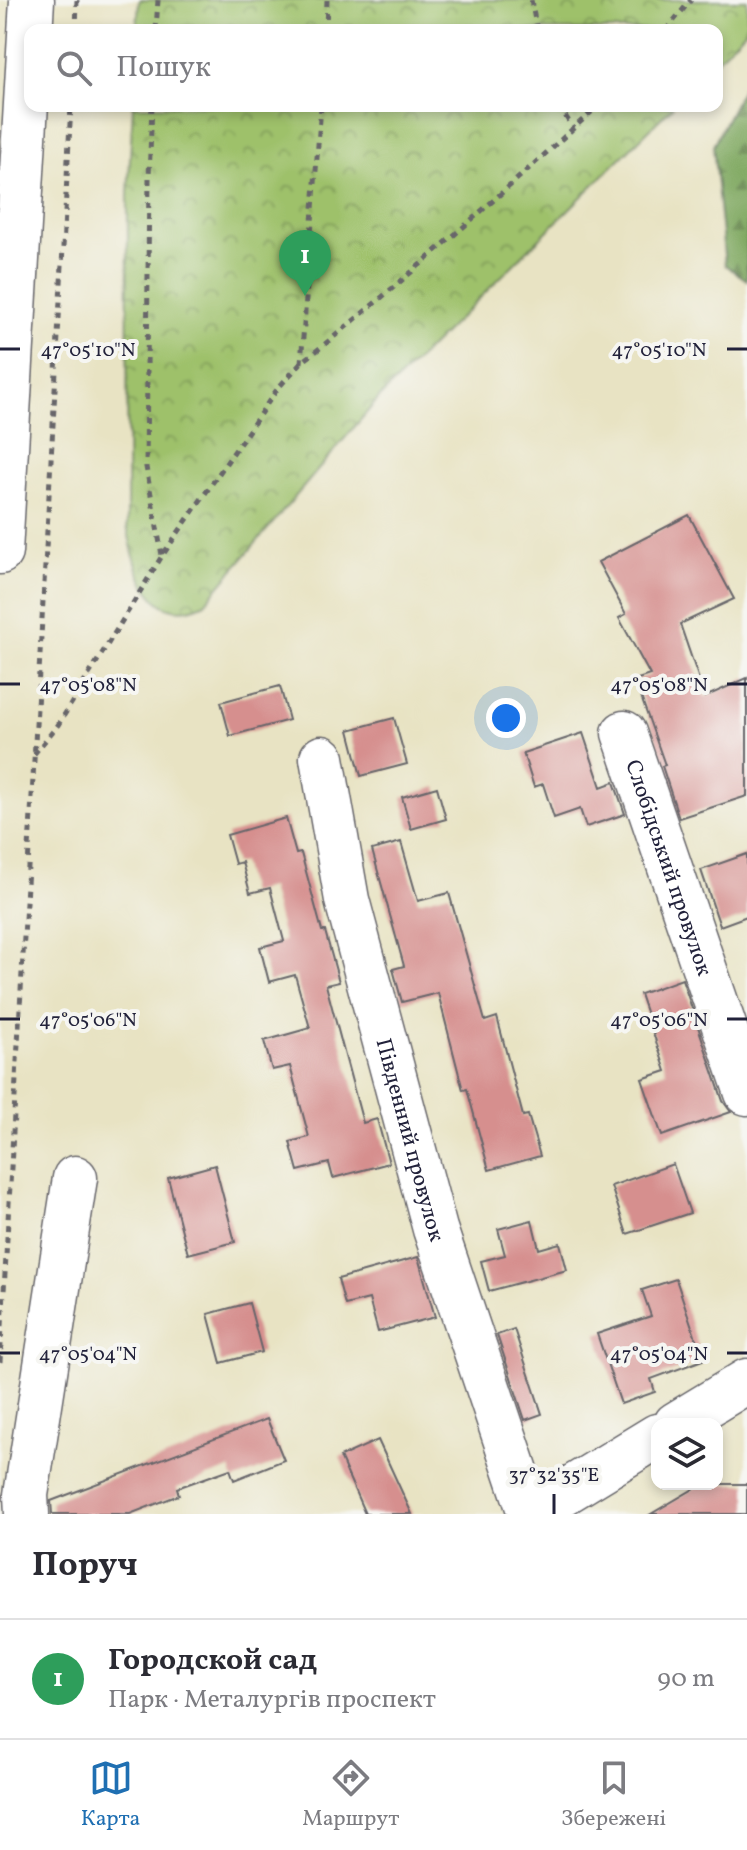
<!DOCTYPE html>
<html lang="uk">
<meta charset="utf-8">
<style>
:root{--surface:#fff;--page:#f7f7f7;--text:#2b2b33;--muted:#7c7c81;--line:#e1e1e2;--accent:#1f6fb2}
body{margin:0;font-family:Vollkorn,serif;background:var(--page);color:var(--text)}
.controls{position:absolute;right:24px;bottom:24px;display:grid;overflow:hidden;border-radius:16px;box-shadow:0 4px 12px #0003}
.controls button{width:72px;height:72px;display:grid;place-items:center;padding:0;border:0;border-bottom:2px solid var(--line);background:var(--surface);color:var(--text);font:40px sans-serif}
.you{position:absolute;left:506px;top:718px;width:28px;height:28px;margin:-20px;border:6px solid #fff;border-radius:50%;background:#1a73e8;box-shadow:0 0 0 12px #1a73e833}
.badge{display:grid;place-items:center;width:52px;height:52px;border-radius:50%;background:var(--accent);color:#fff;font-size:26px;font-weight:700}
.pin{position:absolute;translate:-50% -66px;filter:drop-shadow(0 2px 4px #0008)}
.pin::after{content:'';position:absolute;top:42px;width:28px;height:24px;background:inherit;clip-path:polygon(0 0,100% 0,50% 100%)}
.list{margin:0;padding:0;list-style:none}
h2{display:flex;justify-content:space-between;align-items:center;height:104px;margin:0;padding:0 32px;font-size:34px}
h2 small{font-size:26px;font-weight:400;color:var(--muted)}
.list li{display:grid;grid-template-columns:52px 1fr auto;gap:24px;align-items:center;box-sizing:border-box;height:120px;padding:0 32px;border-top:2px solid var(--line)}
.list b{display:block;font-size:30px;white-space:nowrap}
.list p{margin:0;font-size:26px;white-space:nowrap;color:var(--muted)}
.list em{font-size:26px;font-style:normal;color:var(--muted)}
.icon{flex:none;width:44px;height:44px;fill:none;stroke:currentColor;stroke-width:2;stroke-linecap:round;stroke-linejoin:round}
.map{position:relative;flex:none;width:747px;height:1514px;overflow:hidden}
.search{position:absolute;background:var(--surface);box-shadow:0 4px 12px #0003;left:24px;right:24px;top:24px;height:88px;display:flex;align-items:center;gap:20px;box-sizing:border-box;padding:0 28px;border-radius:16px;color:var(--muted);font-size:30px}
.sheet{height:224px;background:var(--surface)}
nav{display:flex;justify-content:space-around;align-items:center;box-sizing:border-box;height:112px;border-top:2px solid var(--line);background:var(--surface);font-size:22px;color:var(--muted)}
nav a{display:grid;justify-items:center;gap:4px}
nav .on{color:var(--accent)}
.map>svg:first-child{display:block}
.forest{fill:url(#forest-firs);stroke:#50644d;stroke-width:2}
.park{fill:url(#park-crowns);stroke:#607253;stroke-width:2}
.building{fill:#d68f8e}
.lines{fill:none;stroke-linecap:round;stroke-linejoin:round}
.minor-casing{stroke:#67666b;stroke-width:47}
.path{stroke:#67666b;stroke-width:5;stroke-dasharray:6 6;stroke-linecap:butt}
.minor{stroke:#fff;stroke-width:44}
.ticks{fill:none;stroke:#22223b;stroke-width:3}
.labels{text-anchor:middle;stroke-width:8;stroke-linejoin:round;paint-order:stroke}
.street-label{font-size:22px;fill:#22223b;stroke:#f6f6f2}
.ticks-label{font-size:20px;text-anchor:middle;fill:#22223b;stroke:#f6f6f2;stroke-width:8;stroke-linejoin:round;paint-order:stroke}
</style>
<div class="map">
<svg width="747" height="1514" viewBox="0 0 747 1514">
<defs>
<pattern id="forest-firs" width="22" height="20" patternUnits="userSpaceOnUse" patternTransform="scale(2)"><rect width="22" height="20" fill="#7ea75f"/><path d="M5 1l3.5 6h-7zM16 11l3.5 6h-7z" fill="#678850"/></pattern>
<pattern id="park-crowns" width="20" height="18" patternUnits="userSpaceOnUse" patternTransform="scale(2)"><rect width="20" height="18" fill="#9ec16b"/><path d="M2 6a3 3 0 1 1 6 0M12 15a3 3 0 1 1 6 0" fill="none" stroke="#809c59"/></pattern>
</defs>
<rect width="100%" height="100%" fill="#f6f6f2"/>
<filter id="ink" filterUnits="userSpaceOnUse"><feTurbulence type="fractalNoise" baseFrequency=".0125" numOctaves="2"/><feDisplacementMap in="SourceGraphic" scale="16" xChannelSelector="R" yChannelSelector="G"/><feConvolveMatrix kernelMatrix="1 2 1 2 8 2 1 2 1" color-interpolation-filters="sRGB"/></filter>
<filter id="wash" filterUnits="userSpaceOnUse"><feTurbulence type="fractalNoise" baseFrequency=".006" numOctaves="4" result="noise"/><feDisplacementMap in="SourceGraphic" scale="32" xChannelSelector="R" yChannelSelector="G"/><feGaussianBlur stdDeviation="1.8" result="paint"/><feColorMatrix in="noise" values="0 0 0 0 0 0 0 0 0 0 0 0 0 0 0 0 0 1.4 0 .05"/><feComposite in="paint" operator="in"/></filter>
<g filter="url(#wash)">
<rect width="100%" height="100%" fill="#e8e3c3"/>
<path class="forest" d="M747,79V280L725,265L713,146Z"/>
<path class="park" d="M139,0H747V29L717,60V30H137Z
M133,106H673L379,398L205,603C149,631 135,566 127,526L128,194Z"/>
<g id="blocks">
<path class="building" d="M689,515L734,599L680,624L705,697L747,678V796L679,818L662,766L665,765L635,680L650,675L619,618L626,614L598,562Z
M280,686L289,720L230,736L221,702Z
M394,718L407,764L361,776L349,730Z
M583,733L601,787L614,782L625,814L586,827L580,809L554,818L543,784L534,787L523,753Z
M437,787L446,819L411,829L402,797Z
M286,818L296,854L301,853L322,931H325L339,982L326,985L363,1123L377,1119L389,1163L333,1178L329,1163L298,1171L290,1142L309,1137L290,1066L272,1070L264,1041L310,1028L295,975L269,982L260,947L284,941L270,888L250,893L242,862L235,864L227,835Z
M401,842L418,901L449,893L485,1021L497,1017L523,1116L528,1115L540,1156L489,1170L467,1089L463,1090L438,993L402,1002L393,969L404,966L372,850Z
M747,854V916L720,926L701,870Z
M682,979L723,1101L731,1112L662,1136L642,1079L666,1071L640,994Z
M673,1164L690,1213L627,1234L611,1186Z
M215,1165L235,1242L188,1254L168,1178Z
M532,1220L539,1249L560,1243L567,1270L489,1291L481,1261L505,1255L498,1229Z
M418,1257L435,1317L378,1332L369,1299L345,1305L338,1279Z
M676,1279L703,1360L651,1379L655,1392L621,1404L597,1334L651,1316L642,1290Z
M249,1303L262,1352L221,1363L208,1314Z
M514,1329L542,1414L525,1420L497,1335Z
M267,1419L284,1460L234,1480L230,1469L177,1488L179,1495L130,1514H52L51,1501Z
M378,1440L412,1514H365L340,1457Z
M702,1484H747V1514H651Z"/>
</g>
</g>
<g filter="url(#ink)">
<use href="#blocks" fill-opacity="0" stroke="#67666b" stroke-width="2"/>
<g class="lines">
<defs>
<g id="minor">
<path d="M0,552L32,0"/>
<path id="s1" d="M624,733L747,1093"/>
<path id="s2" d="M322,758L347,900L435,1229L530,1513"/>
<path d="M676,1424L747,1381"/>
<path d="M27,1514L26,1495L75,1178"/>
<path d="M529,1514L657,1436"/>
</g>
</defs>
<use href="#minor" class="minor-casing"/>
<path class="path" d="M531,0L537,30
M76,30L77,0
M156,30L158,0
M326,30L327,0
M666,30L691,0
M152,106L149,177L146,467L162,555
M321,106L301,363C404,282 501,194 598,106
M559,106L573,128
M34,754L58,725L162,556L278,388L301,363
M0,1362L71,106"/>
<use href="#minor" class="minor"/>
</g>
</g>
<path class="ticks" d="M0,349H20M727,349H747M0,684H20M727,684H747M0,1019H20M727,1019H747M0,1353H20M727,1353H747M554,1494V1514"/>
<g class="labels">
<g class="street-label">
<text dy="8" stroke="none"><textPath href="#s1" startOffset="142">Слобідський провулок</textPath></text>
<text dy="8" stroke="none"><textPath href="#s2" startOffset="392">Південний провулок</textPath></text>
</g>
</g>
<g class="ticks-label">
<text x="88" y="356">47°05'10"N</text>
<text x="659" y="356">47°05'10"N</text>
<text x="88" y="691">47°05'08"N</text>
<text x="659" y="691">47°05'08"N</text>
<text x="88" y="1026">47°05'06"N</text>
<text x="659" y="1026">47°05'06"N</text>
<text x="88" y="1360">47°05'04"N</text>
<text x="659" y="1360">47°05'04"N</text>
<text x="554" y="1481">37°32'35"E</text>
</g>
</svg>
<div class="controls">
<button><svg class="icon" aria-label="layers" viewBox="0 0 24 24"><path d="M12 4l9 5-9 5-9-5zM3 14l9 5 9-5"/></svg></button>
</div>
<div class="you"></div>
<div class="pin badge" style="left:305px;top:296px;background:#2e9e5b">1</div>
<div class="search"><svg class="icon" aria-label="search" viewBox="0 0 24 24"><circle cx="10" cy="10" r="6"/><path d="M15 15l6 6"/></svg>Пошук</div>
</div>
<section class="sheet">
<h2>Поруч<small></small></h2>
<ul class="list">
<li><span class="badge" style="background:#2e9e5b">1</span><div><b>Городской сад</b><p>Парк · Металургів проспект</p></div><em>90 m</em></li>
</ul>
</section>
<nav>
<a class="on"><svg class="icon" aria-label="map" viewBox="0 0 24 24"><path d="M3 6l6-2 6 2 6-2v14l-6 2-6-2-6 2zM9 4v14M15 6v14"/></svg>Карта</a>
<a><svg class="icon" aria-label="directions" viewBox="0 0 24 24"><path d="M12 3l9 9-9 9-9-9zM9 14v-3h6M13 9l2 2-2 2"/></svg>Маршрут</a>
<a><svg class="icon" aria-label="saved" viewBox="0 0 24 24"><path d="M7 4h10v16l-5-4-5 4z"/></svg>Збережені</a>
</nav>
